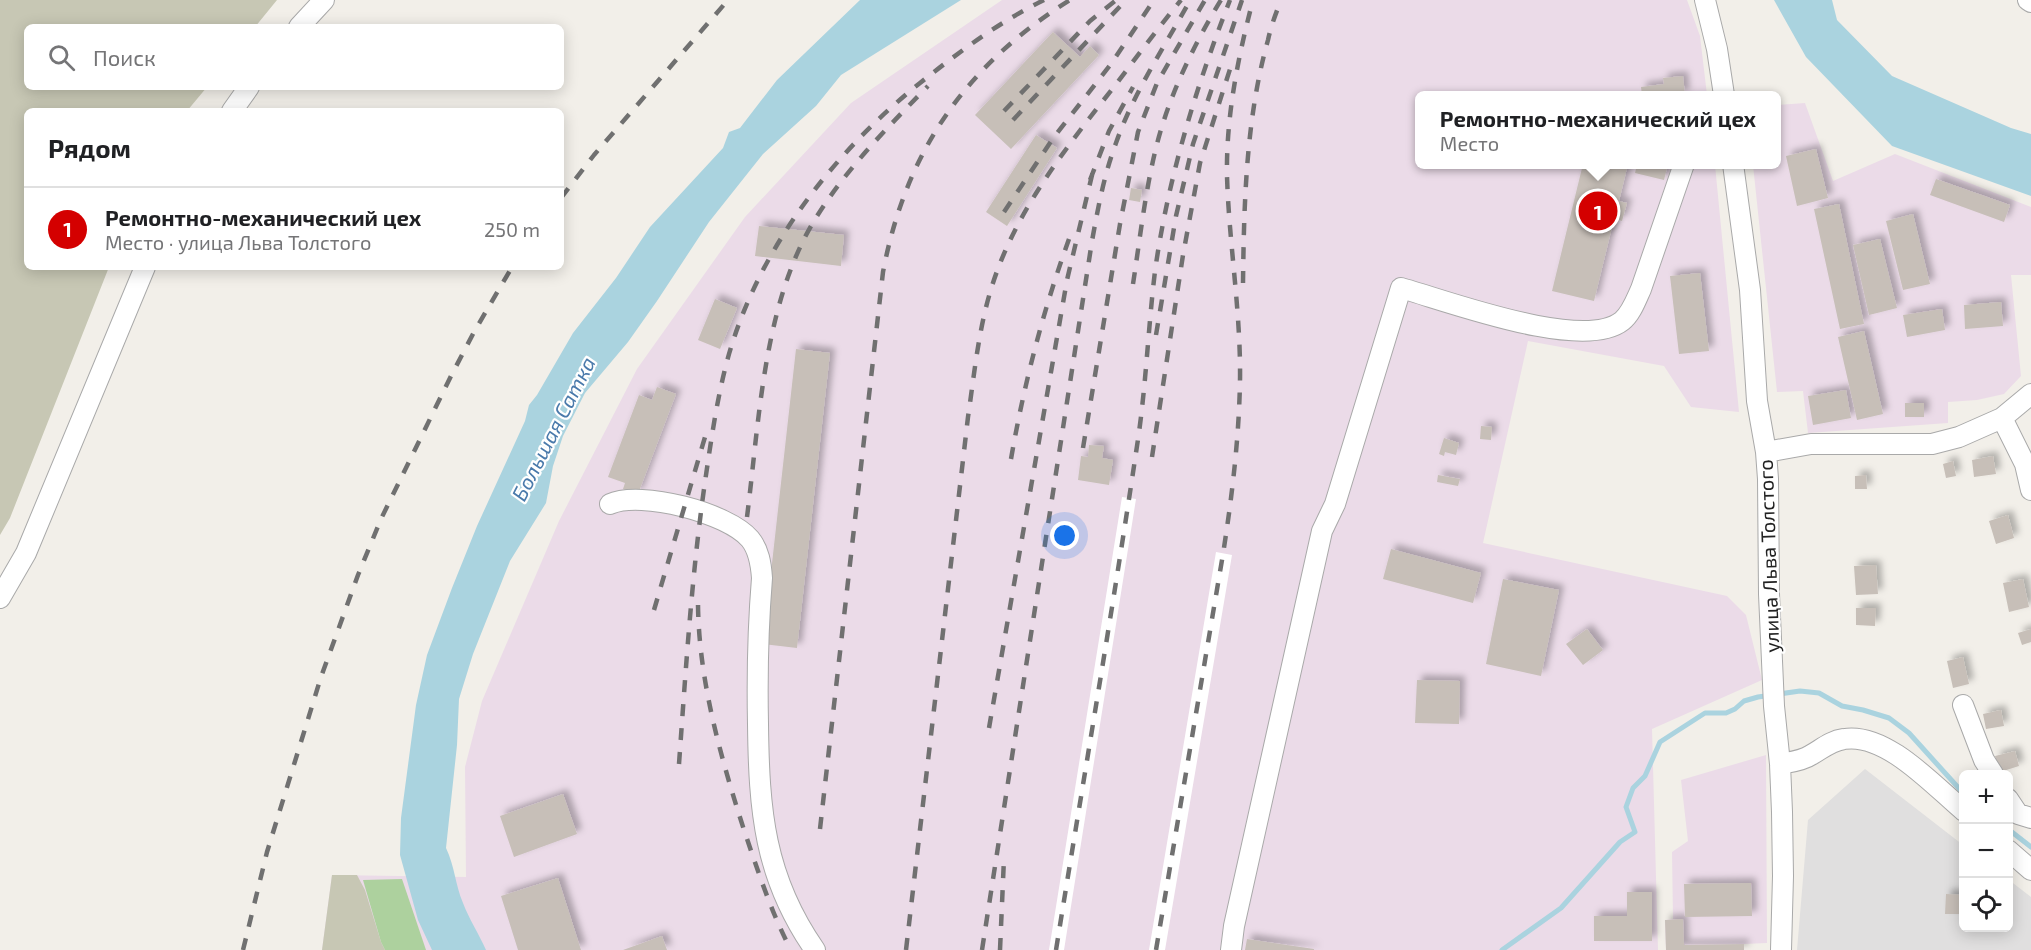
<!DOCTYPE html>
<html lang="ru">
<meta charset="utf-8">
<style>
:root{--surface:#fff;--page:#f6f6f6;--text:#202124;--muted:#757577;--line:#e0e0e0;--accent:#d40000}
body{margin:0;font-family:"Exo 2",sans-serif;background:var(--page);color:var(--text)}
.controls{position:absolute;right:18px;bottom:18px;display:grid;overflow:hidden;border-radius:9px;box-shadow:0 3px 15px #0003}
.controls button{width:54px;height:54px;display:grid;place-items:center;padding:0;border:0;border-bottom:2px solid var(--line);background:var(--surface);color:var(--text);font:30px sans-serif}
.you{position:absolute;left:1065px;top:536px;width:21px;height:21px;margin:-15px;border:4px solid #fff;border-radius:50%;background:#1a73e8;box-shadow:0 0 0 9px #1a73e833}
.badge{display:grid;place-items:center;width:39px;height:39px;border-radius:50%;background:var(--accent);color:#fff;font-size:20px;font-weight:700}
.pin{position:absolute;translate:-50% -50%;border:3px solid #fff;box-shadow:0 2px 6px #0006}
.popup{position:absolute;left:1415px;top:91px;width:366px;height:78px;box-sizing:border-box;display:grid;place-content:center;border-radius:9px;background:var(--surface);filter:drop-shadow(0 2px 4px #0005);font-size:20px;white-space:nowrap;color:var(--muted)}
.popup b{font-size:22px;color:var(--text)}
.popup::after{content:'';position:absolute;left:50%;top:100%;margin-left:-12px;border:12px solid transparent;border-top-color:var(--surface)}
.list{margin:0;padding:0;list-style:none}
h2{display:flex;justify-content:space-between;align-items:center;height:78px;margin:0;padding:0 24px;font-size:26px}
h2 small{font-size:20px;font-weight:400;color:var(--muted)}
.list li{display:grid;grid-template-columns:39px 1fr auto;gap:18px;align-items:center;box-sizing:border-box;height:84px;padding:0 24px;border-top:2px solid var(--line)}
.list b{display:block;font-size:22px;white-space:nowrap}
.list p{margin:0;font-size:20px;white-space:nowrap;color:var(--muted)}
.list em{font-size:20px;font-style:normal;color:var(--muted)}
.icon{flex:none;width:33px;height:33px;fill:none;stroke:currentColor;stroke-width:2;stroke-linecap:round;stroke-linejoin:round}
.map{position:relative;flex:none;width:2031px;height:950px;overflow:hidden}
.search{position:absolute;background:var(--surface);box-shadow:0 3px 15px #0003;left:24px;top:24px;width:540px;height:66px;display:flex;align-items:center;gap:15px;box-sizing:border-box;padding:0 21px;border-radius:9px;color:var(--muted);font-size:22px}
.panel{position:absolute;background:var(--surface);box-shadow:0 3px 15px #0003;left:24px;top:108px;width:540px;height:162px;border-radius:9px}
.map>svg:first-child{display:block}
.residential{fill:#e0dfdf}
.industrial{fill:#ebdbe8}
.construction{fill:#c7c7b4}
.forest{fill:#add19e}
.water{fill:#aad3df}
.pier{fill:#fff}
.lines{fill:none;stroke-linecap:round;stroke-linejoin:round}
.stream{stroke:#aad3df;stroke-width:5}
.building{fill:#c7bfb8;filter:url(#shadow)}
.minor-casing{stroke:#a9a9a9;stroke-width:22}
.minor{stroke:#fff;stroke-width:20}
.rail{stroke:#707070;stroke-width:4.5;stroke-dasharray:12 12;stroke-linecap:butt}
.labels{text-anchor:middle;stroke-width:4.5;stroke-linejoin:round;paint-order:stroke}
.street-label{font-size:20px;fill:#222;stroke:#fff}
.water-label{font-size:21px;font-style:italic;fill:#4a7aab;stroke:#fff}
</style>
<div class="map">
<svg width="2031" height="950" viewBox="0 0 2031 950">
<defs>
<filter id="shadow"><feDropShadow dx="5" dy="-5" stdDeviation="3" flood-color="#0004"/></filter>
</defs>
<rect width="100%" height="100%" fill="#f2efe9"/>
<path class="residential" d="M1865,769L1963,845L1964,928H2008L2009,880L2031,897V950H1797L1808,820Z"/>
<path class="industrial" d="M1002,0H1687L1700,36L1707,95H1420V164L1715,165L1739,412L1691,407L1664,366L1528,341L1483,543L1727,596L1746,615L1762,680L1652,729L1658,950H322L332,875L466,877L465,767L482,701L559,521L637,369L745,217L851,103Z
M1805,103L1833,181L1895,154L2031,207V275H2011L2021,376L2004,394L1977,400L1948,402V423L1808,433L1803,391L1777,392L1753,165L1776,164L1777,105Z
M1766,755L1767,943L1744,944V950H1666L1665,920L1673,919L1672,852L1688,841L1681,780Z"/>
<path class="construction" d="M0,0H277L255,27H27V87H207L187,111H27V267H109L10,518L0,535Z
M332,875H357L365,890L381,942L385,950H322Z"/>
<path class="forest" d="M402,879L426,950H385L381,942L363,880Z"/>
<path class="water" d="M860,0H961L841,75L816,106L763,154L709,222L657,301L628,342L585,393L563,436L553,466L546,503L510,561L473,654L459,699L457,745L446,848C455,867 455,884 463,903C469,919 479,934 486,950H432L418,920L400,855L401,818L416,705L427,655L452,588L477,526L525,421L529,405L537,395L573,333L616,278L650,227L723,148L729,132L740,128L777,80Z
M1774,0H1832L1837,20L1892,76L2011,128L2031,134V196L1892,146L1806,57Z"/>
<path class="pier" d="M1122,497L1136,499L1064,950H1049Z
M1216,552L1232,555L1165,950H1149Z"/>
<g class="lines">
<path class="stream" d="M2008,829L2031,847
M1502,950L1561,908L1620,842L1635,832L1626,807L1633,788L1645,776L1660,742L1705,713H1726L1735,709L1744,701L1758,697L1800,691L1819,693L1842,706L1863,710L1889,718L1909,733L1964,794"/>
</g>
<path class="building" d="M1053,32L1080,57L1090,46L1099,55L1011,149L975,115Z
M1683,76L1685,95H1642L1641,87L1664,84L1663,78Z
M1036,135L1057,148L1007,226L986,212Z
M1816,149L1828,198L1797,206L1786,156Z
M1583,164H1628L1619,201L1627,203L1622,221L1614,219L1594,301L1552,291Z
M1637,164H1668L1664,180L1635,173Z
M1936,179L2010,205L2004,222L1930,195Z
M1131,188L1142,190L1140,202L1129,200Z
M1839,204L1864,324L1840,329L1814,209Z
M1913,214L1930,284L1903,290L1886,221Z
M759,226L844,235L841,266L755,256Z
M1880,239L1897,308L1869,315L1853,245Z
M1700,273L1709,351L1679,354L1670,276Z
M715,299L737,308L720,349L698,340Z
M2001,302L2003,326L1965,329L1964,305Z
M1942,309L1945,330L1907,337L1903,315Z
M1864,331L1883,414L1857,420L1838,337Z
M796,349L830,353L797,648L763,644Z
M657,387L676,394L638,494L623,489L625,483L608,477L639,395L652,400Z
M1846,390L1851,418L1813,425L1808,396Z
M1905,403H1924V417H1905Z
M1481,426L1492,427L1491,440L1480,439Z
M1444,438L1459,443L1456,455L1445,452L1444,456L1439,454Z
M1089,445L1104,446L1102,458L1113,460L1109,485L1078,480L1081,456L1088,457Z
M1993,456L1996,474L1974,477L1972,460Z
M1953,461L1956,476L1946,478L1943,464Z
M1438,475L1460,479L1458,486L1437,482Z
M1866,475L1867,489H1855V476Z
M2008,515L2014,538L1996,544L1989,521Z
M1391,549L1481,573L1473,603L1383,579Z
M1876,565L1878,594L1856,595L1854,566Z
M1503,579L1559,590L1541,676L1486,664Z
M2023,579L2029,607L2009,612L2003,583Z
M1856,608H1876L1875,626L1856,625Z
M1587,629L1603,650L1583,665L1566,644Z
M2031,629V642L2022,645L2018,633Z
M1963,657L1969,684L1953,688L1947,661Z
M1417,680L1460,681L1459,724L1415,723Z
M2001,710L2004,726L1986,729L1983,714Z
M2015,751L2019,766L2000,772L1995,756Z
M563,794L577,834L514,857L500,816Z
M558,878L581,950H518L501,896Z
M1751,883L1752,916L1685,917L1684,884Z
M1627,892H1652V941H1594V916H1627Z
M1946,894L1964,895V914H1945Z
M1683,919L1684,945L1744,944V950H1666L1665,920Z
M662,936L667,950H623Z
M1247,939L1314,949V950H1245Z"/>
<g class="lines">
<defs>
<path id="minor" d="M1705,0L1717,49L1724,95
M2028,0L2031,2
M299,27L324,0
M232,111L249,87
M1733,164L1750,290L1757,401L1766,452L1768,479L1769,594L1774,706L1780,764L1782,812L1783,876L1781,950
M2002,418L2025,464L2031,490
M1766,452L1811,444H1932L1959,437L2002,418L2031,394
M610,504C641,490 728,513 750,539C759,550 761,564 762,578C758,627 757,675 758,724C759,810 764,877 815,950
M0,598L26,553L145,267
M1963,705L1984,760L1993,774
M1780,764C1790,762 1802,761 1811,755C1822,749 1830,741 1844,739C1886,732 1934,786 1964,811
M2008,799L2018,814L2031,818
M2008,850L2031,870
M1231,950L1234,926L1322,531L1335,504L1401,288C1448,301 1583,352 1622,321C1631,314 1636,300 1641,289L1684,164"/>
</defs>
<use href="#minor" class="minor-casing"/>
<use href="#minor" class="minor"/>
<path class="rail" d="M1004,111L1090,21L1115,1
M1013,120L1126,0
M1090,180L1109,131L1133,87
M561,198L594,155L728,0
M1004,212L1054,137L1111,64L1154,0
M1243,283C1244,202 1246,118 1268,40C1271,26 1276,13 1281,0
M1133,284C1140,239 1145,192 1156,148C1168,98 1194,44 1221,0
M1156,335L1176,216L1193,144L1242,0
M1083,448L1120,224L1138,132L1157,83L1205,0
M1152,457L1183,255L1200,163L1231,66
M1011,459C1024,384 1043,311 1069,239
M747,517C759,423 763,310 811,226C842,173 886,129 928,86
M698,605C699,682 721,758 744,830C758,871 771,912 791,950
M654,610L705,437
M989,728L1067,280L1093,171
M679,764C686,667 692,570 706,475C712,434 718,393 729,354C760,247 834,152 920,83C959,52 999,22 1044,0
M820,829L883,272C906,151 966,65 1070,0
M243,950L267,852L321,677L358,575L381,519L451,376L474,332L512,267
M906,950L968,417C974,376 978,335 989,296C1012,214 1066,148 1117,83C1138,55 1159,27 1181,0
M982,950L1092,241C1098,208 1104,175 1116,143C1133,94 1163,49 1188,4
M1000,950L1004,858
M1056,950C1083,782 1112,614 1137,446C1146,388 1148,329 1155,271C1168,178 1196,87 1230,0
M1156,950L1223,554C1232,497 1239,438 1240,381C1241,312 1229,244 1227,176C1226,116 1238,57 1253,0"/>
</g>
<g class="labels">
<g class="street-label">
<text transform="translate(1769 556) rotate(-92)" y="7">улица Льва Толстого</text>
</g>
<g class="water-label">
<text transform="translate(554 429) rotate(-63)" y="7">Большая Сатка</text>
</g>
</g>
</svg>
<div class="controls">
<button>+</button>
<button>−</button>
<button><svg class="icon" aria-label="locate" viewBox="0 0 24 24"><circle cx="12" cy="12" r="6"/><path d="M12 2v4M12 18v4M2 12h4M18 12h4"/></svg></button>
</div>
<div class="you"></div>
<div class="pin badge" style="left:1598px;top:211px">1</div>
<div class="popup"><b>Ремонтно-механический цех</b>Место</div>
<div class="search"><svg class="icon" aria-label="search" viewBox="0 0 24 24"><circle cx="10" cy="10" r="6"/><path d="M15 15l6 6"/></svg>Поиск</div>
<section class="panel">
<h2>Рядом<small></small></h2>
<ul class="list">
<li><span class="badge">1</span><div><b>Ремонтно-механический цех</b><p>Место · улица Льва Толстого</p></div><em>250 m</em></li>
</ul>
</section>
</div>
